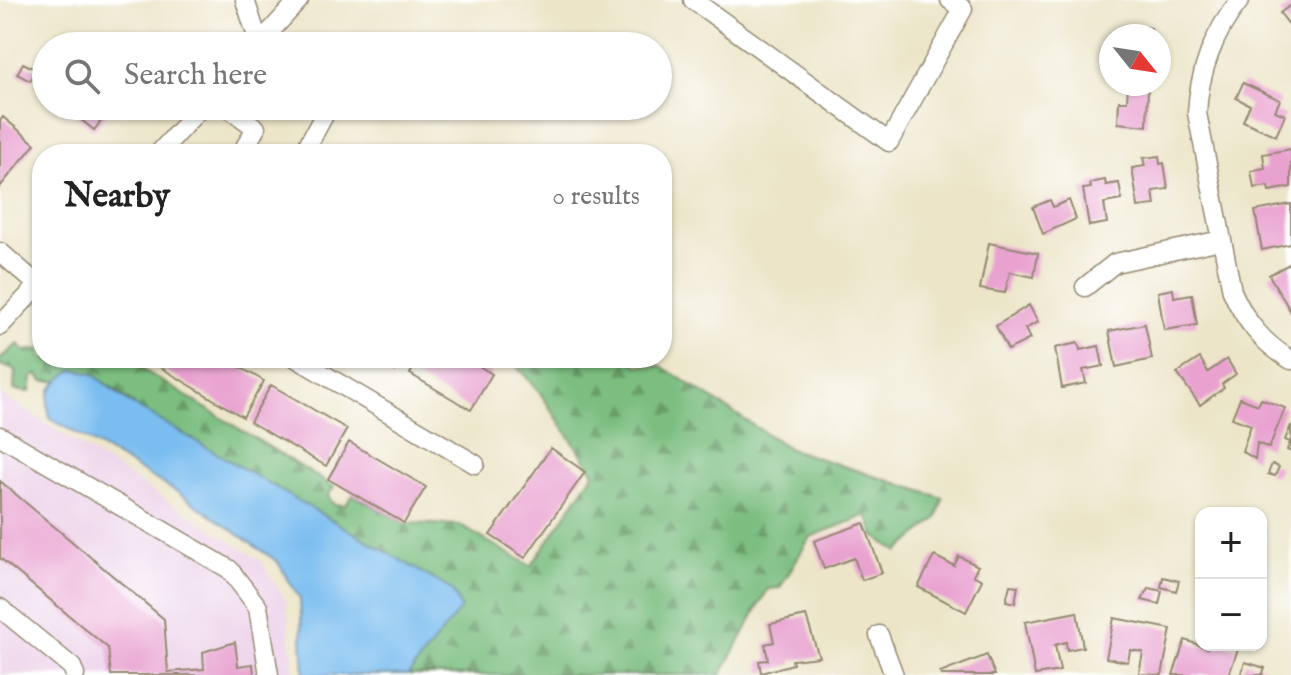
<!DOCTYPE html>
<meta charset="utf-8">
<style>
:root{--surface:#fff;--page:#f6f6f6;--text:#222;--muted:#767676;--line:#e0e0e0}
body{margin:0;font-family:"IM FELL English",serif;background:var(--page);color:var(--text)}
.controls{position:absolute;right:24px;bottom:24px;display:grid;overflow:hidden;border-radius:16px;box-shadow:0 2px 6px #0004}
.controls button{width:72px;height:72px;display:grid;place-items:center;padding:0;border:0;border-bottom:2px solid var(--line);background:var(--surface);color:var(--text);font:40px sans-serif}
.compass{position:absolute;left:1099px;top:24px;width:72px;height:72px;border-radius:50%;background:var(--surface);box-shadow:0 2px 6px #0004;rotate:120deg}
.list{margin:0;padding:0;list-style:none}
h2{display:flex;justify-content:space-between;align-items:center;height:104px;margin:0;padding:0 32px;font-size:34px}
h2 small{font-size:26px;font-weight:400;color:var(--muted)}
.icon{flex:none;width:44px;height:44px;fill:none;stroke:currentColor;stroke-width:2;stroke-linecap:round;stroke-linejoin:round}
.map{position:relative;flex:none;width:1291px;height:675px;overflow:hidden}
.search{position:absolute;background:var(--surface);box-shadow:0 2px 6px #0004;left:32px;top:32px;width:640px;height:88px;display:flex;align-items:center;gap:20px;box-sizing:border-box;padding:0 28px;border-radius:44px;color:var(--muted);font-size:30px}
.panel{position:absolute;background:var(--surface);box-shadow:0 2px 6px #0004;left:32px;top:144px;width:640px;height:224px;border-radius:32px}
.map>svg:first-child{display:block}
.built{fill:#ecd1e9}
.forest{fill:url(#forest-firs);stroke:#5c744f;stroke-width:2}
.water{fill:#7abdf0;stroke:#5a7487;stroke-width:2}
.building{fill:#e9a2d0}
.lines{fill:none;stroke-linecap:round;stroke-linejoin:round}
.minor-casing{stroke:#948873;stroke-width:21}
.minor{stroke:#fff;stroke-width:18}
</style>
<div class="map">
<svg width="1291" height="675" viewBox="0 0 1291 675">
<defs>
<pattern id="forest-firs" width="22" height="20" patternUnits="userSpaceOnUse" patternTransform="scale(2)"><rect width="22" height="20" fill="#7cbe80"/><path d="M5 1l3.5 6h-7zM16 11l3.5 6h-7z" fill="#679b68"/></pattern>
</defs>
<rect width="100%" height="100%" fill="#fff"/>
<filter id="ink" filterUnits="userSpaceOnUse"><feTurbulence type="fractalNoise" baseFrequency=".0125" numOctaves="2"/><feDisplacementMap in="SourceGraphic" scale="16" xChannelSelector="R" yChannelSelector="G"/><feConvolveMatrix kernelMatrix="1 2 1 2 8 2 1 2 1" color-interpolation-filters="sRGB"/></filter>
<filter id="wash" filterUnits="userSpaceOnUse"><feTurbulence type="fractalNoise" baseFrequency=".006" numOctaves="4" result="noise"/><feDisplacementMap in="SourceGraphic" scale="32" xChannelSelector="R" yChannelSelector="G"/><feGaussianBlur stdDeviation="1.8" result="paint"/><feColorMatrix in="noise" values="0 0 0 0 0 0 0 0 0 0 0 0 0 0 0 0 0 1.4 0 .05"/><feComposite in="paint" operator="in"/></filter>
<g filter="url(#wash)">
<rect width="100%" height="100%" fill="#ece5c8"/>
<path class="built" d="M0,394L260,560L286,601L294,675H0Z"/>
<path class="forest" d="M18,344L24,351L40,349L42,358H136L147,372L334,487L328,495L333,504L345,505L353,495L405,523L459,525L531,566L594,473L538,390L509,358H626L637,365L661,366L790,449L943,498L937,518L898,552L875,536L867,515L810,537L780,588L768,589L721,675H408L431,644L113,388L74,369L58,381H43L37,374L32,378L30,392L14,390L15,370L0,365V359Z"/>
<path class="water" d="M74,369L93,374L127,401L452,590L461,608L408,675H304L300,599L278,562L179,493L50,418C43,391 53,384 74,369Z"/>
<g id="blocks">
<path class="building" d="M1291,5V27L1280,13Z
M1131,25L1151,28L1150,36H1129Z
M23,63L37,70L30,81L17,74Z
M1243,83L1280,100L1275,111L1285,115L1276,136L1243,121L1250,105L1236,98Z
M1128,86L1148,87L1147,126L1118,123L1119,101H1127Z
M74,106H113L94,130L70,111Z
M3,117L35,144L0,187V121Z
M1291,149V187L1269,191L1268,186L1254,188L1251,171L1265,168L1263,154Z
M1159,156L1160,164L1164,163L1168,189L1153,191L1155,205L1138,207L1132,168L1145,166L1143,158Z
M1105,180L1106,185L1119,183L1122,200L1104,203L1107,223L1089,226L1083,189L1091,188L1090,183Z
M1050,200L1053,207L1069,200L1076,219L1043,234L1033,207Z
M1291,204V244L1262,250L1255,211Z
M989,243L1038,253L1034,277L1010,272L1005,293L980,289Z
M1291,263V312L1269,275Z
M1173,289L1174,297L1192,294L1197,325L1164,330L1158,292Z
M1029,305L1038,322L1025,329L1030,339L1008,350L996,326Z
M1145,324L1152,359L1116,367L1109,331Z
M1078,343L1080,350L1099,346L1103,366L1083,370L1086,383L1062,388L1055,348Z
M156,358H224L264,381L243,417L153,363Z
M375,358H402L395,371Z
M419,358H466L492,374L471,410L410,374Z
M1200,358L1208,372L1227,359L1236,374L1222,384L1224,388L1200,405L1177,373Z
M271,385L347,429L326,466L250,422Z
M1240,398L1258,405L1261,399L1285,408L1269,448L1257,443L1255,459L1242,451L1251,425L1232,418Z
M1291,425V452L1287,450L1290,442L1285,440Z
M349,442L426,487L404,523L328,479Z
M551,448L585,472L525,558L490,535Z
M1272,464L1279,467L1275,476L1268,474Z
M0,481L164,619L168,672L204,669L203,652L235,642L238,666L253,664L254,675H111L108,648L0,558Z
M864,523L882,573L862,580L854,558L824,569L814,541Z
M934,556L954,566L959,556L978,566L973,575L982,580L966,612L918,587Z
M1163,577L1179,581L1176,591L1161,587Z
M1010,585L1018,586L1015,603L1006,601Z
M1149,588L1162,591L1159,604L1142,600Z
M1077,612L1083,647L1067,650L1066,642L1055,645L1060,671L1035,675L1025,622Z
M806,616L819,657L792,660L793,664L761,673L759,661L768,660L765,644L774,642L770,624Z
M1114,618L1171,629L1162,675L1139,674L1143,652L1130,650L1128,662L1106,658Z
M1185,640L1207,648L1209,645H1225L1238,649L1229,675H1173Z
M987,655L995,675H941L940,673Z
M1245,662L1265,668L1262,675H1241Z"/>
</g>
</g>
<g filter="url(#ink)">
<use href="#blocks" fill-opacity="0" stroke="#948873" stroke-width="2"/>
<g class="lines">
<defs>
<path id="minor" d="M245,0L260,46
M693,0L889,142L963,9L950,0
M1240,0C1214,32 1199,72 1197,113L1232,291C1245,321 1262,343 1291,360
M257,46L299,0
M226,106L256,128L241,154
M158,154L202,106
M303,154L329,106
M0,252L38,285
M1085,287L1115,263L1221,240
M0,326L42,281
M296,358L475,464
M0,436L229,569L258,607L269,675
M0,608L72,667L75,675
M879,635L894,675"/>
</defs>
<use href="#minor" class="minor-casing"/>
<use href="#minor" class="minor"/>
</g>
</g>
</svg>
<div class="controls">
<button>+</button>
<button>−</button>
</div>
<svg class="compass" viewBox="-18 -18 36 36"><path d="M0-13l5 13h-10z" fill="#e53935"/><path d="M0 13l5-13h-10z" fill="#767676"/></svg>
<div class="search"><svg class="icon" aria-label="search" viewBox="0 0 24 24"><circle cx="10" cy="10" r="6"/><path d="M15 15l6 6"/></svg>Search here</div>
<section class="panel">
<h2>Nearby<small>0 results</small></h2>
<ul class="list">
</ul>
</section>
</div>
